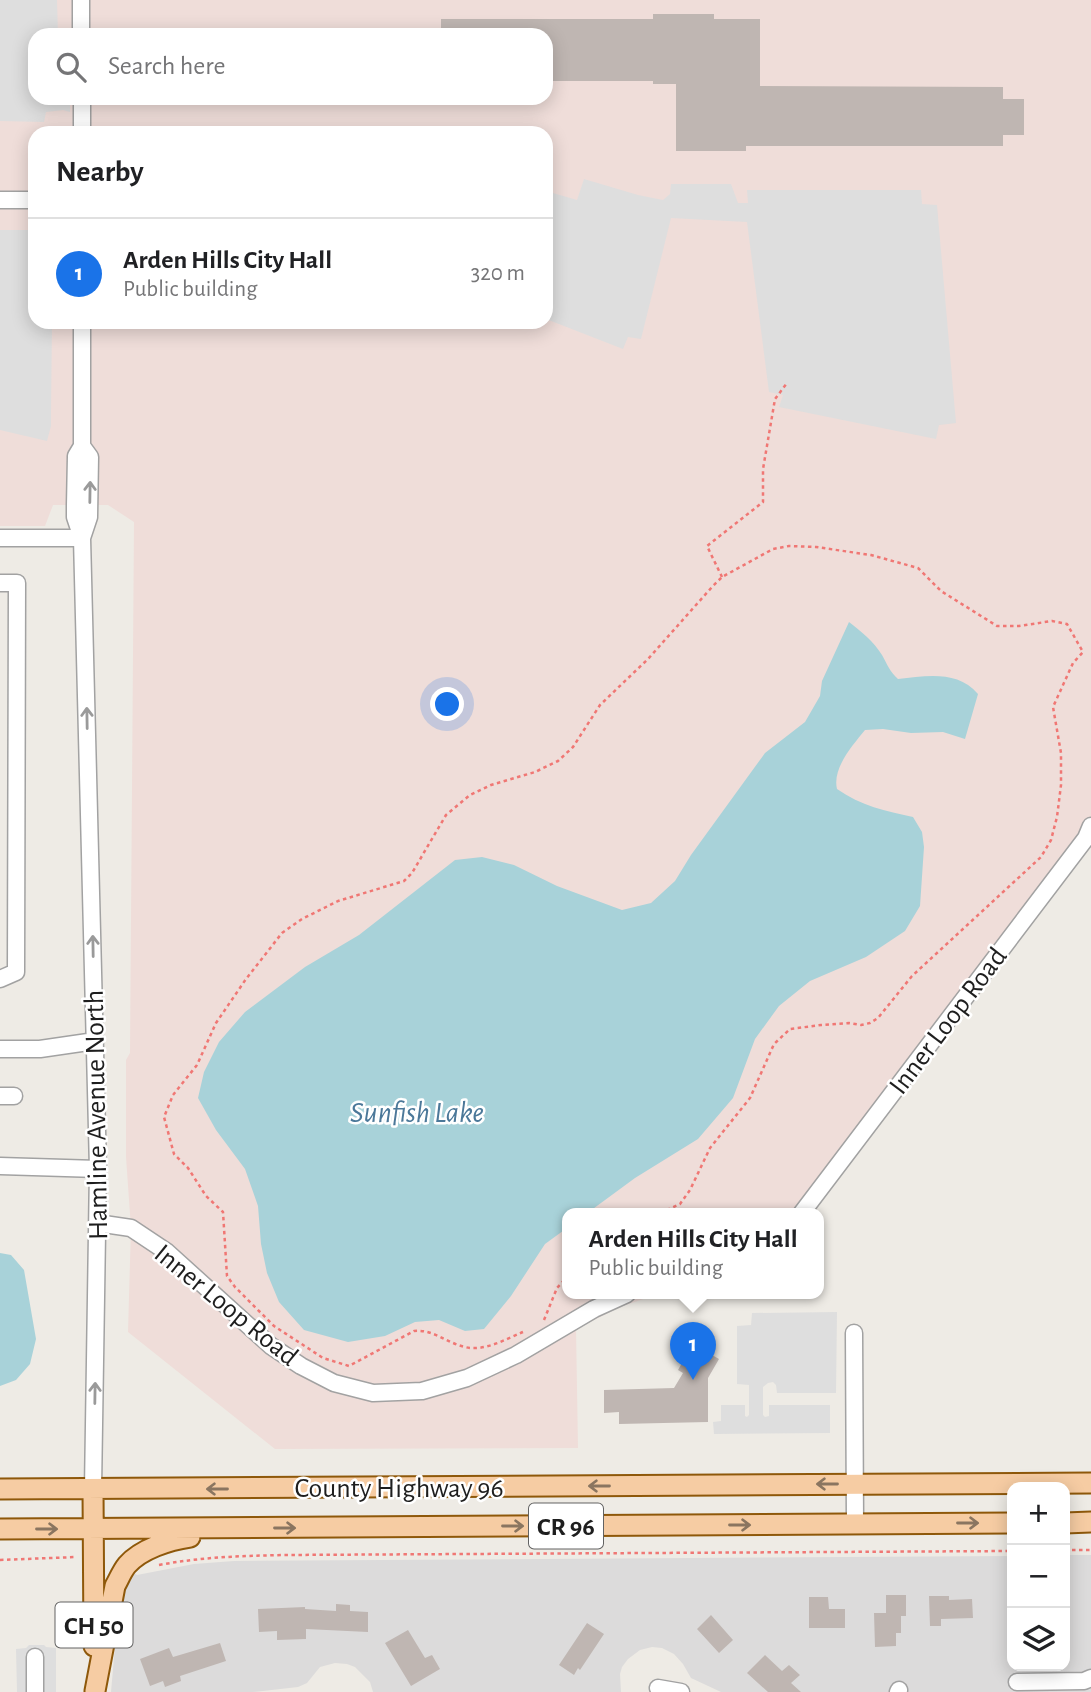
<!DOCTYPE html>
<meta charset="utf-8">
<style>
:root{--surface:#fff;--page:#f6f6f6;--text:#202124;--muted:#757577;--line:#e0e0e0;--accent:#1a73e8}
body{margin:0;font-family:"Alegreya Sans",sans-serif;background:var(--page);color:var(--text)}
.controls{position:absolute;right:21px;bottom:21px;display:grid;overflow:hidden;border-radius:14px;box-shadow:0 4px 18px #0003}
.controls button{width:63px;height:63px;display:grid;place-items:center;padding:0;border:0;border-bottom:2px solid var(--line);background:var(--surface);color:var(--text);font:35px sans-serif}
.you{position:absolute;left:448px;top:705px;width:24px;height:24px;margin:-18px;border:5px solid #fff;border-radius:50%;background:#1a73e8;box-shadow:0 0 0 10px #1a73e833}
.badge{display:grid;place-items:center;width:46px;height:46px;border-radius:50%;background:var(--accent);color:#fff;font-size:23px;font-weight:700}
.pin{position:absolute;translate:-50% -58px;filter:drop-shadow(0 2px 4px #0008)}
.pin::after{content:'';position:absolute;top:37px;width:24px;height:21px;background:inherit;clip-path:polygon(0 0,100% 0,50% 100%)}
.popup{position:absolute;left:562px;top:1208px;width:262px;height:91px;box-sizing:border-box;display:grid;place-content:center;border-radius:14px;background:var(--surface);filter:drop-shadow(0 2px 5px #0005);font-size:23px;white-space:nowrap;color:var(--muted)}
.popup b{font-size:26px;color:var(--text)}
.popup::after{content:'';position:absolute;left:50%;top:100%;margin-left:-14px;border:14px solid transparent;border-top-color:var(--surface)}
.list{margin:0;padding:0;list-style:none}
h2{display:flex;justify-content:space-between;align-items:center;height:91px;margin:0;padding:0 28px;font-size:30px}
h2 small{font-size:23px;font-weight:400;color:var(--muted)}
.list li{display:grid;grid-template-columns:46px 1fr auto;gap:21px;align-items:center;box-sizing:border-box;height:112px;padding:0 28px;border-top:2px solid var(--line)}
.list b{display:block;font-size:26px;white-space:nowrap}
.list p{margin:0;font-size:23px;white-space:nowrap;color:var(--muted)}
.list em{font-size:23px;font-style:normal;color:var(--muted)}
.icon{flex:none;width:38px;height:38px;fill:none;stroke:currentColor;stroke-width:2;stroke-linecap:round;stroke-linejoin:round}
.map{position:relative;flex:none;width:1091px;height:1692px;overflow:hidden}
.search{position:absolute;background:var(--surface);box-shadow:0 4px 18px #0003;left:28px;top:28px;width:525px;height:77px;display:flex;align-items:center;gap:18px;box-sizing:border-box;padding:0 24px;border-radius:21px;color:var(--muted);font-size:26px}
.panel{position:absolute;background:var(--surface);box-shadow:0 4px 18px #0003;left:28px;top:126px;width:525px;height:203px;border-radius:21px}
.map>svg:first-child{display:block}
.residential{fill:#dcdbdb}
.military{fill:#efddd9;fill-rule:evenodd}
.parking{fill:#dedede}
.water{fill:#a8d2d9}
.building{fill:#bfb6b2}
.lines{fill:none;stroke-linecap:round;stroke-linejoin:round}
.minor-casing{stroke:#a2a2a2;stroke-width:19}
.major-casing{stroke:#8e580a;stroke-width:23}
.path{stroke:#f07774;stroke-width:2.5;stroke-dasharray:3.5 3.5;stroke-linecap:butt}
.minor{stroke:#fff;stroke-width:16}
.major{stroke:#f6cca3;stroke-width:19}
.oneway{stroke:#9a9a9a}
.oneway2{stroke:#8a7560}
.labels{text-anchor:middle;stroke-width:5;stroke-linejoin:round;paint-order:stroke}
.shield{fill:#fff;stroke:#626262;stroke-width:2}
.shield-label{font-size:26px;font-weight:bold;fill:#1e1e1e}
.street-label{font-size:28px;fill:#1e1e1e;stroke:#fff}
.water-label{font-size:30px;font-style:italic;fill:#4b7899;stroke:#fff}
</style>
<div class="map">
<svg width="1091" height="1692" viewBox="0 0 1091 1692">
<rect width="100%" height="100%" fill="#eeebe5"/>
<path class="residential" d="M1065,1555H1091V1692H721L691,1678L683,1664L674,1654L662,1648L652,1647L640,1650L628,1659L622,1667L620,1674L621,1692H373L370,1682L355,1667L347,1664L335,1663L320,1667L307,1683L298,1687L253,1692H111L119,1601L123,1588L132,1572L137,1575L194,1564L234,1561L1012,1556V1666H1065Z"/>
<path class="military" d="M0,0H1091V845L811,1214H567V1294H658L620,1307L576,1329L578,1448L275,1449L128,1332L131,1228L126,1157V1060L130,1053L134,522L108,505H53L45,526H0ZM35,35H546V98H35ZM35,133H546V322H35Z"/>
<path class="parking" d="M0,0H57L58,35H35V98H70V112L63,110L46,112L44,122L0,121Z
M584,179L638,195L663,200L670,194L671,184H731L738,203H748L747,190H921L922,204L937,205L956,423L939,425L936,439L779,407L783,395L769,392L747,222L671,218L641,339L628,337L623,349L546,319V191L577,200Z
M0,230H35V322H52L51,411V426L47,441L0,430Z
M837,1312L836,1393H777L776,1385L773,1382L768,1383L763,1387V1415L765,1417L769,1416V1405H830V1433L714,1434L713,1422L721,1421V1405H745V1416L747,1417L749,1415V1385L737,1384V1326L751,1325L752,1313Z
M29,1645H44L46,1647L56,1648V1692H17L16,1649L26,1648Z"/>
<path class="water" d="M849,622C862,632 873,641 882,655C887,664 890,672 898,679C927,676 957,670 978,694L965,739L943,732L911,733L883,729L865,730C853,745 832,768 837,789C861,806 886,811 913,817L922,832L924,847L920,906L905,931L866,957L810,981L779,1006L755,1039L733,1098L698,1139L635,1178L586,1214H567V1228L545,1244L511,1296L484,1329L465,1331L439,1320L415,1322L385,1336L348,1342L304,1330L279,1302L267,1273L261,1244L258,1206L245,1169L216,1130L198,1098L204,1072L219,1042L245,1012L305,967L359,935L455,860L482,857L514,865L557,886L622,910L651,903L675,881L691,855L765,753L805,722L820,696L822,681Z
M0,1253L11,1255L24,1270L36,1339L30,1364L16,1380L0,1386Z"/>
<path class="building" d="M653,14H714V19H760V86L1003,87V99H1024V135H1003V146H746V151H676V84H653V81H546V35H441V19H653Z
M693,1344L719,1359L708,1378V1422L619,1424V1412L604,1413V1390L674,1388L683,1373L678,1370Z
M886,1595H906V1616H901V1633H896V1646L875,1647L874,1613H886Z
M929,1596H949V1600L972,1599L973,1618L941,1619V1626H930Z
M809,1597H828L829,1609H845V1628H809Z
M336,1604L350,1605V1611L368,1612V1632L306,1629V1639L277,1640V1631L259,1632L258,1609L305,1607V1609L336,1611Z
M711,1615L733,1640L719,1653L697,1629Z
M587,1623L604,1634L580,1670L578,1668L574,1675L559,1665Z
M408,1630L425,1658L432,1655L440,1669L411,1686L385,1643Z
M220,1643L226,1661L180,1676L181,1681L165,1687L163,1681L150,1686L140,1659L169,1648L173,1657Z
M765,1655L782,1671L789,1665L800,1675L791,1683L801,1692H768L747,1673Z"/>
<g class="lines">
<defs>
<path id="minor" d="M81,0V35
M82,98V133
M0,200H35
M82,446L90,457L89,517L82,538L98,1169L93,1489
M0,538H82L75,517V505L76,456L82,446V322
M0,583H17L16,972L0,979
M0,1049H40L95,1041
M0,1096H14
M0,1166L98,1169
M801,1214L1086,838L1091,826
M97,1223L131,1228L167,1252L271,1346L301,1366L334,1383L373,1393L422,1391L467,1378L516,1355L594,1309L627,1294
M854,1333L855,1524
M35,1657V1692
M1017,1682L1084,1681L1091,1678
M658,1688L681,1692
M898,1692L899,1690"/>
<path id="major" d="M0,1489L1091,1483
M93,1489L94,1646
M1065,1523L1091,1522
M0,1529L1012,1523
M95,1691L115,1586C119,1579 122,1571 127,1565C141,1549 169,1540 190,1537"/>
</defs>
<use href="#minor" class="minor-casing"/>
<use href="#major" class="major-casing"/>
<path class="path" d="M722,577L707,546L763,502V469L775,399L787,383
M544,1320L557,1288L567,1277
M523,1332C506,1339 484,1352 465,1347C447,1343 433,1329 414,1331L349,1366L323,1358L274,1326L235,1287L227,1276L223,1212L206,1196L188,1168L174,1154L164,1117L173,1095L197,1065L216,1023L246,979L282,933L302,919L338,901L404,881L412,873L446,815L470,795L491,785L535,772L558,761L573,747L600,705L648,659L712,587L722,577L773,549L789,546L816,547L871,555L918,568L941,591L997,626H1019L1052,621L1067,624L1083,652L1073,663L1053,707L1061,753V785L1057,817L1051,840L1041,857L912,976L878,1018L870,1023L861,1025L849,1023L821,1025L790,1029L774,1044L750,1098L710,1148L690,1190L680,1204L658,1214
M1065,1550H1091
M0,1560L76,1557
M159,1565C202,1557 239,1556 283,1555L1012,1551"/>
<use href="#minor" class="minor"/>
<use href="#major" class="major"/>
</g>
<defs><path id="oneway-shaft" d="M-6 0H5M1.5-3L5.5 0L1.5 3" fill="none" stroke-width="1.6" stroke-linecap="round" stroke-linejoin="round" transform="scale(1.75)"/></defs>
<g class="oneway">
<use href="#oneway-shaft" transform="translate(90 492) rotate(-89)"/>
<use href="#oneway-shaft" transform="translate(87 718) rotate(-91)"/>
<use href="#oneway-shaft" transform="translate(93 946) rotate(-91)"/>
<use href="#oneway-shaft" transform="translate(95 1393) rotate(-89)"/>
</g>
<g class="oneway2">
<use href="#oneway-shaft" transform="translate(827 1484) rotate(180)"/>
<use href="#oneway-shaft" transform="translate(599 1486) rotate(180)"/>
<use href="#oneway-shaft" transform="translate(217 1489) rotate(180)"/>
<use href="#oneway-shaft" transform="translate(968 1523)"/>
<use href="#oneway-shaft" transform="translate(740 1525)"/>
<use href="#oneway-shaft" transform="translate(513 1526)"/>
<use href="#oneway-shaft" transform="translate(285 1528)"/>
<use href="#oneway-shaft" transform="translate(47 1529)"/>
</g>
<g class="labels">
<g class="shield">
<rect x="529" y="1503.5" width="74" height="45" rx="5"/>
<rect x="55.5" y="1602.5" width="77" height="45" rx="5"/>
</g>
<g class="shield-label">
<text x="566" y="1535">CR 96</text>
<text x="94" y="1634">CH 50</text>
</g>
<g class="street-label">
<text transform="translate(947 1020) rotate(-53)" y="10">Inner Loop Road</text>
<text transform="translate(95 1115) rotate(-91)" y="10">Hamline Avenue North</text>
<text transform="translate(227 1304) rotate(39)" y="10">Inner Loop Road</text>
<text x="399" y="1497">County Highway 96</text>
</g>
<g class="water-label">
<text x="417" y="1122">Sunfish Lake</text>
</g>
</g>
</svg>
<div class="controls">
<button>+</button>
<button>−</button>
<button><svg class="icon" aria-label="layers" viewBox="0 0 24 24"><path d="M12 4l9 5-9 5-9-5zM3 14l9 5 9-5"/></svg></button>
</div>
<div class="you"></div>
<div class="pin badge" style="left:693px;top:1380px">1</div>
<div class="popup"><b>Arden Hills City Hall</b>Public building</div>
<div class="search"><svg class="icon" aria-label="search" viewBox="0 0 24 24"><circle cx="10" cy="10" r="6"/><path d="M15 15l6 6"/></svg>Search here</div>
<section class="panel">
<h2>Nearby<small></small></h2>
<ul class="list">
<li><span class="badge">1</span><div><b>Arden Hills City Hall</b><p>Public building</p></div><em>320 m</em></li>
</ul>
</section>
</div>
